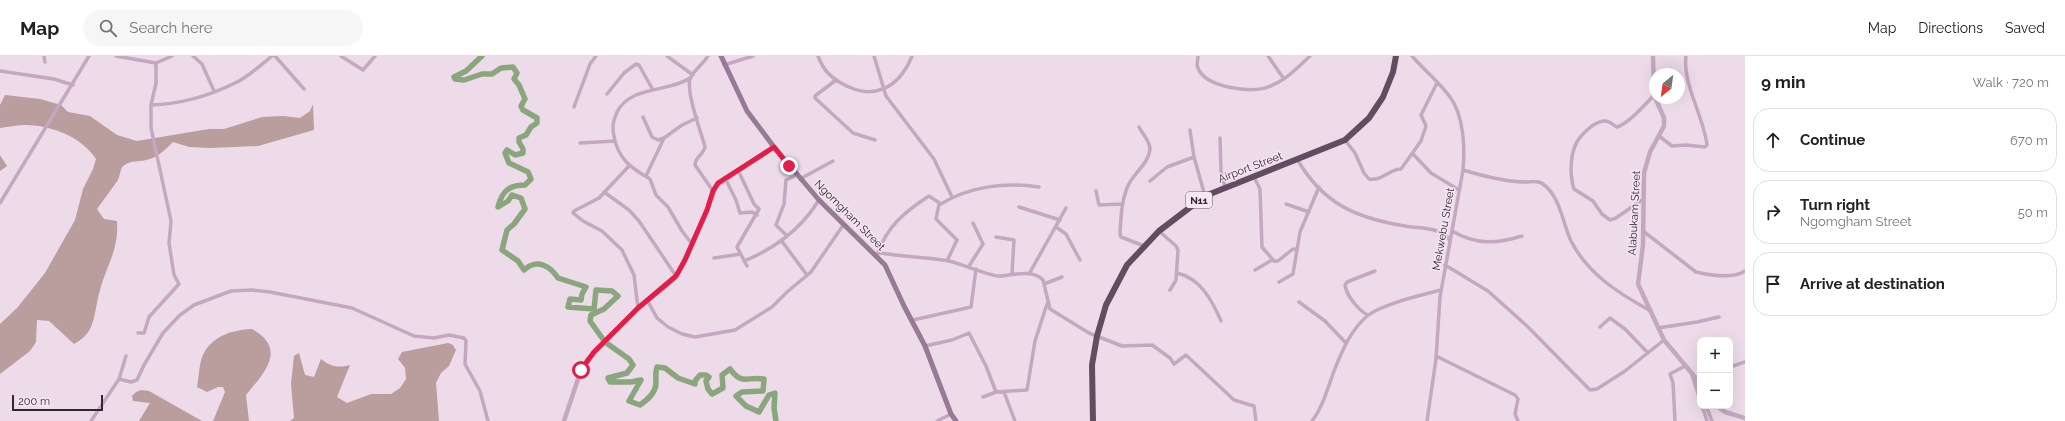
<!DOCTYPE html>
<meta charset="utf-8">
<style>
:root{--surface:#fff;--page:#f6f6f6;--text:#202124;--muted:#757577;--line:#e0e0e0}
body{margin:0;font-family:Raleway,sans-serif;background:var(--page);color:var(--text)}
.controls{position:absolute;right:12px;bottom:12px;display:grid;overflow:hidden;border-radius:8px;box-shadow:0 4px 16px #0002}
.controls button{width:36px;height:36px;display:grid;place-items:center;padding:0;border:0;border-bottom:1px solid var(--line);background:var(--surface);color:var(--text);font:20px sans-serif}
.compass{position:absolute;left:1649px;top:12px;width:36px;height:36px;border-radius:50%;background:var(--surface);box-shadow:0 4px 16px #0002;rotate:209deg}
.scale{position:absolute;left:12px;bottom:10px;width:91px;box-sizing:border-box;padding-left:4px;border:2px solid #312732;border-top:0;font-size:11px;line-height:14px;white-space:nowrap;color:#312732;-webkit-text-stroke:3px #f6e6f3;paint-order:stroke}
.stop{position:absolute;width:12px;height:12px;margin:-9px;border:3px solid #e11d48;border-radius:50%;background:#fff}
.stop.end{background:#e11d48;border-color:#fff;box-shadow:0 1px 4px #0008}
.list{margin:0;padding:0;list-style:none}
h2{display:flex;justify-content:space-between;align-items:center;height:52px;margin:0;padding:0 16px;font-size:17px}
h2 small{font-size:13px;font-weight:400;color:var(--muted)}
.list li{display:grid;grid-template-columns:26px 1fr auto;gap:12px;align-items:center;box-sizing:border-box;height:64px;margin:0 8px 8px;padding:0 8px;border:1px solid var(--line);border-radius:16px}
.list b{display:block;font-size:15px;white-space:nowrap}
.list p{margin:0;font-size:13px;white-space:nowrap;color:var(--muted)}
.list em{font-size:13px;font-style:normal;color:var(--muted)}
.icon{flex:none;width:22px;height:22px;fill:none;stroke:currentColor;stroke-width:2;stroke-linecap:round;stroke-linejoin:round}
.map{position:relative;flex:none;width:1745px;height:365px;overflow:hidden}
header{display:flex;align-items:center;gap:24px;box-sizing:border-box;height:56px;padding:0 20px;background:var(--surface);border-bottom:1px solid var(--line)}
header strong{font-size:19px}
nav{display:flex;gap:22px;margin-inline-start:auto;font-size:14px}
.search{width:280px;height:36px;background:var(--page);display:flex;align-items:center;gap:10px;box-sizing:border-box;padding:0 14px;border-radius:22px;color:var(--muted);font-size:15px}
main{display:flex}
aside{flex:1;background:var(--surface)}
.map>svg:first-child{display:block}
.green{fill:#ba9d9d}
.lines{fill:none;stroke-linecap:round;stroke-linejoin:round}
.river{stroke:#8aa67d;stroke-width:5.5}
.minor{stroke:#c4a8c0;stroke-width:3.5}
.tertiary{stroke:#c4a8c0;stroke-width:4.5}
.secondary{stroke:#977a96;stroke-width:5}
.trunk{stroke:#624c62;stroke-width:6}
.route{stroke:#e11d48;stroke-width:5}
.labels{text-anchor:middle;stroke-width:3;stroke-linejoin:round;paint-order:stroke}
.shield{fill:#f6e6f3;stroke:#6c606c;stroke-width:1}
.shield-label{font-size:10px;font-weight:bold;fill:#312732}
.street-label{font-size:11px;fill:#312732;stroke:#f6e6f3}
</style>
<header>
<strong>Map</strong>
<div class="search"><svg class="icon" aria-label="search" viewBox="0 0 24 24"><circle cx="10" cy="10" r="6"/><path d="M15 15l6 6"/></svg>Search here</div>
<nav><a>Map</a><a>Directions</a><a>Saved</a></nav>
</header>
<main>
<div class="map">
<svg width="1745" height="365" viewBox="0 0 1745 365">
<rect width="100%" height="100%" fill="#eddbea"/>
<path class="green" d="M5,39L40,43L61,49L68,56L90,60L117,79L137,85L209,73H224L262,61L283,60L300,62L310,55L313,48L314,74L258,90L210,92L189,91L173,86C165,94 157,102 146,104C135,107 132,103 122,111L118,124L97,153L104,163L117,165C119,194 107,208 100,234C96,246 96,261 90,273C86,280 81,284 74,288L49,265L37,264L36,286L30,295L0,318V268L17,252L45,217L75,164L83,133L93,113L96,103C82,81 51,69 25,69C17,69 8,71 0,72V49Z
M0,99L7,110L0,115Z
M252,273C288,293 264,317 246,339L249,365H213L225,336L223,331H218L207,336L197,331C199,321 199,305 204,297C214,279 233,274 252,273Z
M448,287L453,289L456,294L449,310L441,317L436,327L439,365H290L294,362L291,328L294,300L299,297L305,319L314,321L321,303C331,311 338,312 350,309L337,341L347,347L371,338H391L400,332L406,323L405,312L398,303L402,296Z
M141,334L149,335L202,365H139L150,347L133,345L132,340L136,336Z"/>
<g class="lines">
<path class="river" d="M482,0L466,15L454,21L455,23L464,24L482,18H492L501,12L513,11L517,17L514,23L519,29L525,43L521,50L523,54L537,62V67L531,71L526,79L519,82V86L523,93V97L515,99L507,94L505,97L509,107L528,116L531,123L525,129C509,129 502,135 498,151L508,145L512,139L521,142L525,153L514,168L507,174L502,194L518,205L524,214C537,202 550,210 558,222L586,231L582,238L581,244L570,243L568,251L594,253L596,234L612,235L618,240L604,253L591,259L590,265L605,286L629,303L633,309L627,317L608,322L610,326H631L641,324L629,345L640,349C647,344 656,337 656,327C656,320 655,317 657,311L665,312L678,322L695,328V325L700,319H706L709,321L706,325L708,333L712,338L723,332L722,319L730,313C743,330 746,320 764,323L763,335L742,336L736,340L746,350L759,356L769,339L775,337L774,352L776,365"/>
<path class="minor" d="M44,0L45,6
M116,0L156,7
M193,0L202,8L214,35
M275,0L304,33
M341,0L363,14L375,0
M667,0L693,19
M708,0C704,7 693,15 690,23C686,36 701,76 705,91C704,98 695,101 695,109L713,135
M818,0C823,13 829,20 841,27C873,46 899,32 912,0
M874,0L886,40L934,103L952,141
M1198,0C1198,4 1196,9 1198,12C1204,31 1252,38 1268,31C1285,25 1297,12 1310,0
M1268,0L1284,23
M1412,0C1424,14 1439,26 1450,41C1464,60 1465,92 1463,114L1440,241L1436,303L1427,365
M724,9L753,0
M0,15L54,23L73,29
M690,22C668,37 631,29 617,56C613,65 612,71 614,80C618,103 631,112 650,123L656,139L668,151L682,175L692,188
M836,24L815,40V42L853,77L875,84
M607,38L624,17L636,8L639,9L653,34
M151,49C180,48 209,40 235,27C248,21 260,10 272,0
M574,51L590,8L596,0
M643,61L652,81L658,84L664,82L682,69L697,62
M1139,71C1142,77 1150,85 1150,93C1149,108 1132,118 1127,132C1121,147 1121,163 1120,178L1121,181L1144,190
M1190,74L1194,101L1205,140
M1659,80L1672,90L1686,89L1705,91L1707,89C1704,61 1682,27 1686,0
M1220,82L1221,115L1225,131
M1345,84L1355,97L1364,117L1369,123C1383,125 1389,113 1401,113L1421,85L1426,70L1421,59L1437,27
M580,87L615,85
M1413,98L1431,117L1459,134
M1297,103C1323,148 1356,162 1405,170C1421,173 1438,170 1450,184
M629,110L599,142L574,155L573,157L583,165L602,175L622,194L634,219L638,252
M738,114L754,148L759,153L737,191L747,210
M1463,114C1483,120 1505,126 1526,126C1532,126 1538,124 1543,128C1560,140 1563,168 1571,185C1588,218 1618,237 1649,254
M646,120L664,82
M1254,121L1260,133L1262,191L1274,205H1278L1293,193L1297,194
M725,122L736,144L740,157L752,156L757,159
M800,123L833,105
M1150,125L1167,111L1194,101
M1096,135L1099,149L1122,148
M604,136L629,154L639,165L676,220
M1642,144L1616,162L1610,164L1602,158L1593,145L1574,133C1570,121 1570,102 1575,90C1579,80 1597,61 1609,66C1612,67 1614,70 1617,71C1628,68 1646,48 1654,39
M0,147L89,0
M939,148L936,163L957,184L947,205
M1286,148L1309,156
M1019,151L1060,164
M1056,171L1066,178L1080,204
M1159,175L1176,190L1178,194L1176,224L1170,234
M1452,175C1476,189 1496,188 1522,180
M1643,175L1696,216C1709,219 1733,223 1745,215
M787,180L776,169L784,148L786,124L797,119
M996,181L1014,184L1012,217
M781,184L807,219
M878,197C887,170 906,155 929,140L941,148C970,130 1006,126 1039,131
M876,198L881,197C903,201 927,201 949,205C959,207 992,221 999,220C1012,220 1031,212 1043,224L1050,253L1089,277L1122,290L1152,289L1170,302L1174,308L1186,299L1234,344L1254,350L1256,365
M714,202L741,198
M744,205C776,192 801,173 819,144
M1445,209L1488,235L1527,270L1590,334L1597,333L1625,315L1664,284
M969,210L983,188L973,167
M1255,214L1272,204
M1177,217C1200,222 1212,244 1221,265
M1029,218L1066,152
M1279,226L1293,218L1300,176L1319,131
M1044,228L1062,221
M647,244L657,262L668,271L682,278L695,281L735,274L772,251L787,236L811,216L844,168
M1299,246L1325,265L1346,287
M1368,259C1359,255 1346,239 1345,229L1347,226L1375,215
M913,264L971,251L976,213
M1600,271L1610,262L1625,273L1648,297
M1658,272L1697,266L1719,261
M138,277H144L149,261L179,228L174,219L169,187L171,165L151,72V49L156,27V7L172,0
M925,290L952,284L969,277L986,310L996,336
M1436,300L1515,339L1518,343L1515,358L1518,365
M1730,311L1745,306
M1692,319L1700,344
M119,323L131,326L137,324L144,309L163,277L180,259L194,249L231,235L252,234L270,236L352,252L414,280L434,282L449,279L464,282L466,285L465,308L480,335L488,365
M1697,325L1700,333
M1004,336L1015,365
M983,341L996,336L1027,334L1035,285L1047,248
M1702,350L1707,365
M1706,350L1712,365
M91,365L119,323L126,300
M937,365L951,358
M1312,365C1323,351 1328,331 1334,315C1342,295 1350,275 1367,260C1382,248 1422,239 1441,234
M1675,365L1673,327L1670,318L1685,310"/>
<path class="tertiary" d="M1653,0L1654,39L1664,62V70L1650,96L1644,117L1643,189L1638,228L1664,284L1700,327
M1717,350L1725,356L1745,362
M564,365L578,323L587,304L638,252L671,226L679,216L707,154L716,130L774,91"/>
<path class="secondary" d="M721,0L747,55L774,91L819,144L885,209L904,250L925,290L951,358L956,365"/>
<path class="trunk" d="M1093,365L1092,309L1097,280L1106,249L1127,209L1159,175L1205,140L1345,84L1369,62L1383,41L1393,16L1396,0"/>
</g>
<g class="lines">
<path class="route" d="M581,314L594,296L638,252L676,220L685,204L707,154L713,135L718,127L774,91L789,110"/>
</g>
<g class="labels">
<rect class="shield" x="1186" y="136" width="26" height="16" rx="3"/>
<g class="shield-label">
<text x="1199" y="148">N11</text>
</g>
<g class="street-label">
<text transform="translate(1250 111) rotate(-21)" y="4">Airport Street</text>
<text transform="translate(1634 157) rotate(-87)" y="4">Alabukam Street</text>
<text transform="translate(850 159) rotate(45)" y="4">Ngomgham Street</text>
<text transform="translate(1443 173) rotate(-80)" y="4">Mekwebu Street</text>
</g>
</g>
</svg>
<div class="controls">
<button>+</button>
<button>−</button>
</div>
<svg class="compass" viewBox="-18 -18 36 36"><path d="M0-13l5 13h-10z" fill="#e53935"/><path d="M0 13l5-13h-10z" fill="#757577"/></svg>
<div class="scale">200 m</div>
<div class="stop" style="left:581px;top:314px"></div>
<div class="stop end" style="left:789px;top:110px"></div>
</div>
<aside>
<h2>9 min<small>Walk · 720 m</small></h2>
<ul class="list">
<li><svg class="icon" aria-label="ahead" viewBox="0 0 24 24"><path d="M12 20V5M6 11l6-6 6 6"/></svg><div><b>Continue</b></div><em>670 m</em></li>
<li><svg class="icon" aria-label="right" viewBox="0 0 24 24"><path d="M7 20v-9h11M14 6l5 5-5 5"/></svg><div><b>Turn right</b><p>Ngomgham Street</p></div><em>50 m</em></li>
<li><svg class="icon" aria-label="arrive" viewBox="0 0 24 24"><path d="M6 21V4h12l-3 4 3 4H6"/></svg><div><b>Arrive at destination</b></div></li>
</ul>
</aside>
</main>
